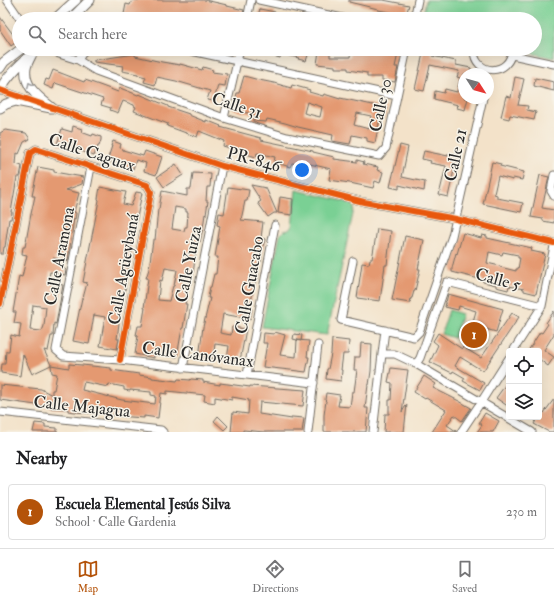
<!DOCTYPE html>
<meta charset="utf-8">
<style>
:root{--surface:#fff;--page:#f2f2f2;--text:#202124;--muted:#757577;--line:#e0e0e0;--accent:#b45309}
body{margin:0;font-family:"IM FELL Double Pica",serif;background:var(--page);color:var(--text)}
.controls{position:absolute;right:12px;bottom:12px;display:grid;overflow:hidden;border-radius:4px;box-shadow:0 4px 16px #0002}
.controls button{width:36px;height:36px;display:grid;place-items:center;padding:0;border:0;border-bottom:1px solid var(--line);background:var(--surface);color:var(--text);font:20px sans-serif}
.compass{position:absolute;left:458px;top:68px;width:36px;height:36px;border-radius:50%;background:var(--surface);box-shadow:0 4px 16px #0002;rotate:126deg}
.you{position:absolute;left:302px;top:170px;width:14px;height:14px;margin:-10px;border:3px solid #fff;border-radius:50%;background:#1a73e8;box-shadow:0 0 0 6px #1a73e833}
.badge{display:grid;place-items:center;width:26px;height:26px;border-radius:50%;background:var(--accent);color:#fff;font-size:13px;font-weight:700}
.pin{position:absolute;translate:-50% -50%;border:2px solid #fff;box-shadow:0 1px 4px #0006}
.list{margin:0;padding:0;list-style:none}
h2{display:flex;justify-content:space-between;align-items:center;height:52px;margin:0;padding:0 16px;font-size:17px}
h2 small{font-size:13px;font-weight:400;color:var(--muted)}
.list li{display:grid;grid-template-columns:26px 1fr auto;gap:12px;align-items:center;box-sizing:border-box;height:56px;margin:0 8px 8px;padding:0 8px;border:1px solid var(--line);border-radius:4px}
.list b{display:block;font-size:15px;white-space:nowrap}
.list p{margin:0;font-size:13px;white-space:nowrap;color:var(--muted)}
.list em{font-size:13px;font-style:normal;color:var(--muted)}
.icon{flex:none;width:22px;height:22px;fill:none;stroke:currentColor;stroke-width:2;stroke-linecap:round;stroke-linejoin:round}
.map{position:relative;flex:none;width:554px;height:432px;overflow:hidden}
.search{position:absolute;background:var(--surface);box-shadow:0 4px 16px #0002;left:12px;right:12px;top:12px;height:44px;display:flex;align-items:center;gap:10px;box-sizing:border-box;padding:0 14px;border-radius:22px;color:var(--muted);font-size:15px}
.sheet{height:116px;background:var(--surface)}
nav{display:flex;justify-content:space-around;align-items:center;box-sizing:border-box;height:56px;border-top:1px solid var(--line);background:var(--surface);font-size:11px;color:var(--muted)}
nav a{display:grid;justify-items:center;gap:2px}
nav .on{color:var(--accent)}
.map>svg:first-child{display:block}
.green{fill:#7ad094;stroke:#527e60}
.building{fill:#e49971;fill-rule:evenodd}
.lines{fill:none;stroke-linecap:round;stroke-linejoin:round}
.minor-casing{stroke:#716b62;stroke-width:9}
.major-casing{stroke:#716b62;stroke-width:11}
.minor{stroke:#fff;stroke-width:7}
.major{stroke:#fff;stroke-width:9}
.cycleway-casing{stroke:#f7f3e8;stroke-width:8}
.cycleway{stroke:#e8590c;stroke-width:6}
.oneway{stroke:#a0a0a0}
.labels{text-anchor:middle;stroke-width:3;stroke-linejoin:round;paint-order:stroke}
.street-label{font-size:17px;fill:#2b2b2b;stroke:#f7f3e8}
</style>
<div class="map">
<svg width="554" height="432" viewBox="0 0 554 432">
<rect width="100%" height="100%" fill="#f7f3e8"/>
<filter id="ink" filterUnits="userSpaceOnUse"><feTurbulence type="fractalNoise" baseFrequency=".025" numOctaves="2"/><feDisplacementMap in="SourceGraphic" scale="8" xChannelSelector="R" yChannelSelector="G"/><feConvolveMatrix kernelMatrix="1 2 1 2 8 2 1 2 1" color-interpolation-filters="sRGB"/></filter>
<filter id="wash" filterUnits="userSpaceOnUse"><feTurbulence type="fractalNoise" baseFrequency=".012" numOctaves="4" result="noise"/><feDisplacementMap in="SourceGraphic" scale="16" xChannelSelector="R" yChannelSelector="G"/><feGaussianBlur stdDeviation="0.9" result="paint"/><feColorMatrix in="noise" values="0 0 0 0 0 0 0 0 0 0 0 0 0 0 0 0 0 1.4 0 .05"/><feComposite in="paint" operator="in"/></filter>
<g filter="url(#wash)">
<rect width="100%" height="100%" fill="#f3e2c9"/>
<path class="green" d="M426,0H554V58L526,52L523,49H535V19H422Z
M296,190L351,203L354,206V209L327,335L262,327L280,235L284,231L289,230L292,226Z
M449,310L462,314L454,338L441,334Z"/>
<g id="blocks">
<path class="building" d="M132,0H205L227,5V6L244,10L242,19H227L206,15L205,19H123L126,4L130,5Z
M349,0H383L409,5L406,15L378,10V9L349,2Z
M260,9L275,12L274,19H257Z
M0,17L18,41L11,46L0,30Z
M257,49H310L306,61L298,59L299,58L281,54L280,58L257,51Z
M351,49H399L395,67H398L395,82L382,80V77H367V73L348,70V68H335V66L317,64L319,51L330,52V57H350Z
M424,49H433L432,56L456,61V65L471,68L470,74H464V98H468L465,110L457,108L458,105L434,99L435,91L444,93L445,89L457,92L460,78L457,77L459,71L430,65L424,91L415,89Z
M135,54V56L162,62L180,65V64L202,70L203,67L213,70L212,72L227,74L225,86L218,85L214,101L207,100L210,91L176,81L157,77L155,85L144,82L146,77L138,75V74L122,71L123,66L94,62V60Z
M53,70L84,82L85,80L102,86L118,92L120,88L138,95L139,94L168,106V107L189,114V115L206,122V120L221,126L220,127L261,138V140L313,151V152L334,157V159L357,162V160L364,162L363,164L378,167L377,170L383,172L380,183L375,181L373,188L350,183L329,180L331,169L310,164L309,166L292,163L290,167L274,162L275,157L257,153L256,157L236,151V150L223,146L224,141L199,131L197,137L167,126L168,124L134,111L136,107L134,106V105L123,101L118,113L110,110L111,108L101,105L103,99L55,83L53,89L44,85L46,79L49,80Z
M244,76L259,80L274,83L291,88L292,85L310,90L309,92L323,96L324,94L340,99V98L387,108L384,119L380,118L375,143L367,141V138L352,135L350,144L332,141L333,135L298,127L285,123L267,119L266,122L253,121V114L233,110L237,93H239ZM307,102L322,107L320,117L304,113ZM357,113L371,116L369,129L354,125Z
M515,77L524,79L518,105L528,106L527,110L536,112L534,120L510,115L509,119L501,117L506,96L511,98Z
M535,78L554,82V91L534,86Z
M73,126L82,129L81,132L92,136L93,134L101,137V140L99,146H98L94,156L81,151L57,144L62,129L72,132Z
M5,130L26,133L30,139L24,142L19,154L17,153L16,164L22,166L20,177H17L11,212H12L11,219H9L5,247H4L3,254H0V133Z
M113,141L121,144L120,148L123,149V150L143,156L145,151L162,157L156,175L144,171L146,163L136,160L133,169L107,161L112,146H111Z
M400,145L408,147L402,177L425,182L424,191L399,185V189L390,187Z
M424,151L448,156V154L457,155L455,162L456,163L455,170H454L448,197L439,195L446,166L430,163L431,161L422,159Z
M492,162L501,164L500,166L524,172L522,180L513,178V180L498,176L494,194L497,195V198L523,203L521,212L483,204Z
M176,164L183,175L164,187L157,177Z
M38,167L54,170V172L83,177L82,184L66,190L79,193L74,212L76,213L75,219L74,218L68,261L53,258L66,270L65,275L50,272L48,282L63,285L56,324L54,323L53,336H51L48,351L44,350L51,365L32,374L23,354L20,376L1,373L2,364H5L6,351H9L11,335L19,337L21,324L14,323L16,312H13L19,276L22,277L27,255L22,254L23,247H25L31,214L35,196H32ZM33,305L46,307L44,326L42,331L30,330Z
M193,173L211,174L210,187H207L206,201H208L206,215L205,214L203,228L200,242L197,241L193,275L191,284H189L185,304H187L183,328H182L177,357L154,354V358L135,354L138,336L136,335L138,326H142L145,308H144L148,278H146L149,269L153,240H155L158,209H159L162,191L187,196V189H191ZM175,207L186,209V212H188L187,227H185L184,231L172,229ZM165,268L177,270L174,286H173L169,301L158,300L160,280L162,281Z
M540,175L549,177L542,208L554,210V223L543,221V219L531,217Z
M251,185L266,188L277,213H274L268,217L258,203L261,201Z
M100,187L126,192L123,204L131,206L136,192L142,193L130,252H132L127,275L123,306H121L118,323H119L117,339H119L117,349L100,346L105,317L94,315L89,344L73,341L82,298H83L87,283L83,282L99,200L98,199Z
M228,187L249,190L247,201H245L241,220L263,222L261,238L265,239L262,251L261,262H259L258,279H256L253,291L250,308L252,309L250,319L223,314L220,333L231,335L232,327L246,329L240,361L227,359L229,346L215,344L213,359L199,357L203,327L210,298H208L210,287H211L214,274H216L218,257H215L220,226L217,225L219,213L224,214Z
M280,197L293,199L292,215L278,213Z
M377,229L391,231L387,265H385L380,301L357,298L362,263L369,264L370,259H372Z
M463,233L481,238L482,235L487,236V238L532,248L531,251L545,254L536,294L524,291V289L509,286L508,290L496,287V285L483,282V280L452,272V268L456,253L457,254ZM489,252L502,255L503,252L518,255V258H520L518,269H516V271L500,267V266L487,263Z
M405,236L424,240L418,269H420L415,291H414L412,298H411L410,303L392,300Z
M448,294L503,309L496,332L472,325L476,311L459,306L458,310L445,307Z
M554,311V334L544,350L554,357L548,366L539,359V351H528L540,332L542,333L548,324L546,323Z
M512,313L519,317L483,371L460,357L455,366L484,383L480,390L463,381L465,378L453,371L452,373L430,362L438,345L433,341L438,333L462,349L463,347L481,358Z
M464,324L474,329L470,338L459,333Z
M275,332L285,335L280,355L296,357L297,340L309,341L307,357H309L306,372L290,370L263,367L267,343H263L264,333L274,334Z
M294,334L302,335L301,341L293,339Z
M332,339L349,341L348,354H343L341,370H342L341,381L326,379L327,369H328L331,354Z
M361,343L372,344L371,371L369,385H368L365,408H368L366,432H324V415L326,401L325,400L326,393L340,395L338,406L350,407L352,392H354L357,370H354L355,357H360Z
M69,364L82,365L111,368V370L139,374V375L152,377V378L177,381L178,379L190,380L191,379L203,380V382L220,385V383L250,387V386L305,390L303,406L260,402L259,414L292,419V417L304,418L302,432H264L243,430V432H231L233,412L248,414L249,400L232,397V400L215,397V403L204,401L205,395L167,391V394L161,393L158,418L144,416V418L117,416L100,413V414L75,412L68,411V409L51,408V407L0,400V385L41,389L52,395V390H54L57,374L52,373L51,365L69,368ZM84,382L108,387L109,384L124,387V390L130,391V390L151,392V395L156,396L155,404L122,400L82,390Z
M391,368L408,370L402,412L407,404L404,432H384L385,414H389V400H391L392,383L388,382Z
M424,376L436,384L433,388L459,401L471,408L462,421L454,415L447,425L456,431V432H432L446,410L426,398L425,399L414,392Z
M509,380V407L496,398Z
M554,399V432H549L534,424L538,417H539L541,411L544,413Z
M485,413L499,421L493,432H477L482,425L479,423Z
M218,416L228,426L224,430L214,421Z
M35,423L45,424V427L57,428V432H33Z"/>
</g>
</g>
<g filter="url(#ink)">
<use href="#blocks" fill-opacity="0" stroke="#716b62" stroke-width="1"/>
<g class="lines">
<defs>
<path id="minor" d="M7,0L20,19
M259,0L347,19
M247,19L251,0
M414,19L418,0
M182,49L397,96
M474,49C473,76 511,77 512,49
M59,54L78,60L96,71L224,118L287,137L379,156L386,148L407,49
M512,55L554,64
M78,60L85,49
M0,90L28,100
M47,106L222,166L364,202L456,219L554,243
M224,118L240,49
M91,167L56,350L63,356L120,360L314,383
M554,175L551,191L554,196
M353,261L341,320L414,337L419,332L452,236L483,98
M0,304L30,153L36,149L147,185L151,192L120,360
M513,351L542,306L554,246
M382,354H395L416,364L481,402L532,432
M416,364L420,358L447,282L542,306
M183,368L222,166
M247,375L275,225
M0,412L161,430L163,432
M308,432L318,345
M373,432L382,354L385,330
M461,432L481,402L509,358"/>
<path id="major" d="M55,19L76,0
M71,19L90,0
M32,54C30,58 27,63 26,68C23,87 40,98 52,108
M0,68L4,62L21,49
M0,90C8,74 24,61 37,49
M0,108L6,104L16,101L51,108"/>
</defs>
<use href="#minor" class="minor-casing"/>
<use href="#major" class="major-casing"/>
<use href="#minor" class="minor"/>
<use href="#major" class="major"/>
<defs>
<path id="cycleway" d="M0,90L222,166L364,202L456,219L554,243
M0,304L30,153L36,149L147,185L151,192L120,360"/>
</defs>
<use href="#cycleway" class="cycleway-casing"/>
<use href="#cycleway" class="cycleway"/>
</g>
<defs><path id="oneway-chevron" d="M-2-3.5L2.5 0L-2 3.5" fill="none" stroke-width="1.6" stroke-linecap="round" stroke-linejoin="round"/></defs>
<use class="oneway" href="#oneway-chevron" transform="translate(30 85) rotate(-117)"/>
</g>
<g class="labels">
<g class="street-label">
<text transform="translate(237 105) rotate(18)" y="6">Calle 31</text>
<text transform="translate(380 105) rotate(-78)" y="6">Calle 30</text>
<text transform="translate(92 152) rotate(18)" y="6">Calle Caguax</text>
<text transform="translate(455 155) rotate(-78)" y="6">Calle 21</text>
<text transform="translate(254 159) rotate(15)" y="6">PR-846</text>
<text transform="translate(59 256) rotate(-79)" y="6">Calle Aramona</text>
<text transform="translate(188 264) rotate(-79)" y="6">Calle Yuiza</text>
<text transform="translate(123 269) rotate(-80)" y="6">Calle Agüeybaná</text>
<text transform="translate(498 279) rotate(15)" y="6">Calle 5</text>
<text transform="translate(249 285) rotate(-80)" y="6">Calle Guacabo</text>
<text transform="translate(198 354) rotate(7)" y="6">Calle Canóvanax</text>
<text transform="translate(82 406) rotate(6)" y="6">Calle Majagua</text>
</g>
</g>
</svg>
<div class="controls">
<button><svg class="icon" aria-label="locate" viewBox="0 0 24 24"><circle cx="12" cy="12" r="6"/><path d="M12 2v4M12 18v4M2 12h4M18 12h4"/></svg></button>
<button><svg class="icon" aria-label="layers" viewBox="0 0 24 24"><path d="M12 4l9 5-9 5-9-5zM3 14l9 5 9-5"/></svg></button>
</div>
<svg class="compass" viewBox="-18 -18 36 36"><path d="M0-13l5 13h-10z" fill="#e53935"/><path d="M0 13l5-13h-10z" fill="#757577"/></svg>
<div class="you"></div>
<div class="pin badge" style="left:474px;top:335px">1</div>
<div class="search"><svg class="icon" aria-label="search" viewBox="0 0 24 24"><circle cx="10" cy="10" r="6"/><path d="M15 15l6 6"/></svg>Search here</div>
</div>
<section class="sheet">
<h2>Nearby<small></small></h2>
<ul class="list">
<li><span class="badge">1</span><div><b>Escuela Elemental Jesús Silva</b><p>School · Calle Gardenia</p></div><em>230 m</em></li>
</ul>
</section>
<nav>
<a class="on"><svg class="icon" aria-label="map" viewBox="0 0 24 24"><path d="M3 6l6-2 6 2 6-2v14l-6 2-6-2-6 2zM9 4v14M15 6v14"/></svg>Map</a>
<a><svg class="icon" aria-label="directions" viewBox="0 0 24 24"><path d="M12 3l9 9-9 9-9-9zM9 14v-3h6M13 9l2 2-2 2"/></svg>Directions</a>
<a><svg class="icon" aria-label="saved" viewBox="0 0 24 24"><path d="M7 4h10v16l-5-4-5 4z"/></svg>Saved</a>
</nav>
